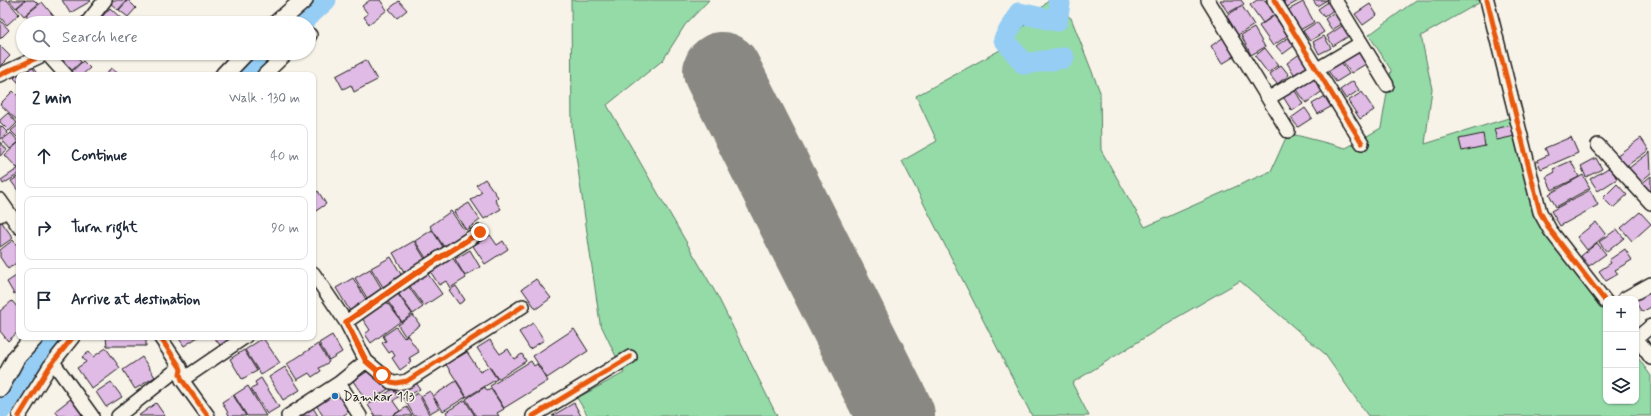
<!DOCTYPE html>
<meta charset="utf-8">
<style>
:root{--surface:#fff;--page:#f2f2f3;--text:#1f2937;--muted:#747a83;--line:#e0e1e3}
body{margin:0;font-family:Mynerve,sans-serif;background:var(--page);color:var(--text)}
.controls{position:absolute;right:12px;bottom:12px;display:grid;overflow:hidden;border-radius:8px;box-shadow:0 1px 3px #0004}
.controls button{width:36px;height:36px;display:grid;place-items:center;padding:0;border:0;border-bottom:1px solid var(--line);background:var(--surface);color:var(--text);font:20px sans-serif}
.stop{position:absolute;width:12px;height:12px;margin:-9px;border:3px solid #ea580c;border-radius:50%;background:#fff}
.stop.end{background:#ea580c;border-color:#fff;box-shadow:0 1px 4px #0008}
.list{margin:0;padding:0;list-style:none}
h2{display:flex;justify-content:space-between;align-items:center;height:52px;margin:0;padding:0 16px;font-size:17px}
h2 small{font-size:13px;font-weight:400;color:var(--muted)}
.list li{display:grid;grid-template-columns:26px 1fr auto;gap:12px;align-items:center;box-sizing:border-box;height:64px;margin:0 8px 8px;padding:0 8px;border:1px solid var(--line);border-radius:8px}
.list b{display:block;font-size:15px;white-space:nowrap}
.list em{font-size:13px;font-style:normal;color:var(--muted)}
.icon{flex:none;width:22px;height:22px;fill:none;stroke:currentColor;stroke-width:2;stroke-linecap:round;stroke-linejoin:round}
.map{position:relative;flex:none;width:1651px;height:416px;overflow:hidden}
.search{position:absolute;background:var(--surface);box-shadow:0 1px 3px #0004;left:16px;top:16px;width:300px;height:44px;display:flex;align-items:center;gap:10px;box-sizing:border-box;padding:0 14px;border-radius:22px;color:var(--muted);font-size:15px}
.panel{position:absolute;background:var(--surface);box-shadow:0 1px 3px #0004;left:16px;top:72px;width:300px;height:268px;border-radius:8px}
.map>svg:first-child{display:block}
.green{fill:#95dba8;stroke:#587c62}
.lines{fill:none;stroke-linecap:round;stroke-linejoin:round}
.river{stroke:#95cdf4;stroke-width:21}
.runway{stroke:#8a8882;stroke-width:78}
.building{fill:#e0bbe5;stroke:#1c1c1c}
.minor-casing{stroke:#1c1c1c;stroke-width:16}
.tertiary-casing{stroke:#1c1c1c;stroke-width:20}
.minor{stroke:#f7f3e8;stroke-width:13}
.tertiary{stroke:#f7f3e8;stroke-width:17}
.cycleway-casing{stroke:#f7f3e8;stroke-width:8}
.cycleway{stroke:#e8590c;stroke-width:5}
.route{stroke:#ea580c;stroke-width:5}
.poi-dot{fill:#1f6fb2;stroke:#f7f3e8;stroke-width:1.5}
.labels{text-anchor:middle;stroke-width:3;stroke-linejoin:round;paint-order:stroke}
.poi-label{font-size:14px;fill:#1c1c1c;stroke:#f7f3e8;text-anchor:start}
</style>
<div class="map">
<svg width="1651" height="416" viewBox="0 0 1651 416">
<rect width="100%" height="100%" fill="#f7f3e8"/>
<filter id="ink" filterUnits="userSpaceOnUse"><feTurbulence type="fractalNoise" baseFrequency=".025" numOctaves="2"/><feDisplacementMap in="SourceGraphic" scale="8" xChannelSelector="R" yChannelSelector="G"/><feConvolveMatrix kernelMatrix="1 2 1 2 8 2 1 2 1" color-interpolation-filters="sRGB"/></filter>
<g filter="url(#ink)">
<path class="green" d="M571,0H709L685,25L663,60L607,105L718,297L777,416H588L577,398L624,373L600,323L572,127Z
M1416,0H1484L1421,36L1432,89L1425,144L1515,116L1542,219L1606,312V401H1636V355L1651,376V416H1368L1324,353L1240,281L1176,318L1072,383L1089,416H1032L902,161L937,141L916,96L1002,49L1048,1L1071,18L1100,92L1101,150L1145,227L1271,171L1288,133L1346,148L1381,128L1391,70L1369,35Z"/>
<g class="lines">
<path class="river" d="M1058,0L1060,4L1057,21L1019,13L1004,39L1024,64L1064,58
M301,23L326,0
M245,75L269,53
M0,411L32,362L53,337"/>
<path class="runway" d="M722,71L896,416"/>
</g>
<path class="building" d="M0,0H7L19,14L7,25L0,17Z
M9,0H25L16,8Z
M26,0H34L38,4L24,16L17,8Z
M62,0H90L91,1L70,13Z
M111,0H127L118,10L109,2Z
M128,0L136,8L128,17L119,10Z
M370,0H380L387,10L369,24L364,17L368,14L362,6Z
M1220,0H1241L1244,4L1228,13Z
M1257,0H1265L1275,14L1263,23L1250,5Z
M1283,0H1300L1287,7Z
M1313,0H1327L1317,6Z
M1331,0L1336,8L1324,17L1318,9Z
M399,1L407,10L397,18L389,9Z
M42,2L56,19L51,23H32L26,15Z
M1303,2L1314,22L1300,30L1288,10Z
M1370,4L1377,15L1363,25L1355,14Z
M1242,6L1254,25L1238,35L1226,16Z
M110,8L126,23H104L100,19Z
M1337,10L1345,22L1332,30L1325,19Z
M1274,16L1288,35L1273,46L1259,26Z
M0,20L9,30L0,39Z
M1317,22L1324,32L1310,41L1303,31Z
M1345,24L1352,34L1333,46L1327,36Z
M1254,28L1265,47L1251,55L1241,35Z
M1324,36L1331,48L1319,54L1313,42Z
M1224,37L1235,56L1222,64L1211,46Z
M1289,37L1295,45L1283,54L1276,46Z
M0,46L10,56L0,66Z
M1359,47L1369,62L1351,73L1341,59Z
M1265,48L1278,65L1268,73L1255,56Z
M60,53H73L81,62L70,72L56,56Z
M1301,53L1310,67L1296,77L1287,63Z
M366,60L377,80L354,92L351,85L343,89L336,76Z
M1340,60L1349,74L1336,82L1327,69Z
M83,61L90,68L82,75H68Z
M30,64L38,75H19V83L14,78Z
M1281,65L1289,75L1277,84L1269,74Z
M111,68L120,75H106Z
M1314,75L1324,90L1306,103L1296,88Z
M1353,81L1359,90L1346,99L1340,90Z
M1294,89L1303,104L1292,111L1282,95Z
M13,91L19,97V122L0,104Z
M1362,92L1374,110L1360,119L1348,101Z
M1327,95L1334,105L1318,114L1312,104Z
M1305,108L1312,118L1298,127L1291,118Z
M8,113L17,123L9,131L0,122V120Z
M19,124V139L11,131Z
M1512,125L1515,136L1497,140L1494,129Z
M0,126H1L8,133L0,140Z
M11,133L19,142L10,149L2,140Z
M1483,134L1485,146L1462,151L1459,139Z
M1571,137L1578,153L1541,169L1537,160L1548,155L1545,148Z
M1641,138L1649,150L1625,167L1616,156Z
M0,142L7,150L0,156Z
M19,142V167L17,168L5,155Z
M1650,152L1651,173L1640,182L1629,168Z
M1596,158L1602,169L1586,177L1581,166Z
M1571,161L1579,177L1552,190L1546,177L1555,172L1553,169Z
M1610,167L1617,179L1598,191L1590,179Z
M19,168V174L3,184L1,180Z
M1583,175L1590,188L1556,207L1549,194Z
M19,176V192L11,181Z
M1651,176V195L1641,184Z
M485,179L498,197L495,200L501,209L484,219L471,200L482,192L476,185Z
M1617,184L1627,195L1613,208L1603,198Z
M1590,190L1598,205L1560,226L1551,211Z
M318,191L326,204L313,213V195Z
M469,203L480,220L466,230L454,212Z
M451,211L466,233L444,247L430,226Z
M1640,212L1651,224L1632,241L1621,228Z
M1,221L13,238L0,247V222Z
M1596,222L1606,235L1587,250L1577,237Z
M1617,229L1624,238L1607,252L1599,242Z
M432,230L443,247L426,258L415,241Z
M490,235L497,245L503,241L508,249L485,264L473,246Z
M13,240L19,248V261L8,269L0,257V250Z
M414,241L425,259L404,272L393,253Z
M1597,243L1606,254L1589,266L1581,256Z
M1625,249L1632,260L1615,270L1618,274L1606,281L1599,271L1611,263L1609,260Z
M470,250L480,267L465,276L455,259Z
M391,257L402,276L383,287L371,268Z
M452,257L466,278L450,288L446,281L439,285L430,271Z
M370,269L382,289L367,298L355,278Z
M427,273L442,294L424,306L409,285Z
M19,274V291L14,294L7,282Z
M353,278L367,301L350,311L336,288Z
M536,279L551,298L536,309L522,289Z
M408,286L423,307L413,314L398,293Z
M456,286L465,300L459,304L449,290Z
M1651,287V307L1642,312L1636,303V299Z
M397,293L412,314L402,322L387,300Z
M12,301L19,309V331L8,341L0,331V311Z
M386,301L401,321L371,343L365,334L370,330L362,318Z
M413,315L420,325L405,336L398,325Z
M533,323L544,340L530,349L519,332Z
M396,327L404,338L407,335L419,352L409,358L411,362L400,370L392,358L395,356L392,351L389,353L382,343L386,341L383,336Z
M574,329L588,351L547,378L533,356Z
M332,335L342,352L329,360L319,343Z
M106,337H146V346H107Z
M178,337H198L184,346Z
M214,337H238L222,348Z
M263,338L280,363L261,375L245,350Z
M490,340L500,354L508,349L514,359L522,354L526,361L498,379L477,348Z
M318,344L329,362L319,368L321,371L312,377L309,373L297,380L287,364Z
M106,348L120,368L92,389L77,368L86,362L82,357L89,352L93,357Z
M244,350L257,371L242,379L230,359Z
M467,352L480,372L489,367L497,379L467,397L443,360L454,353L457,358Z
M142,357L155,377L135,389L123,370Z
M531,361L534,366L537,364L548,381L504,408L490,386Z
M285,367L300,390L283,400L269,377Z
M374,367L388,389L368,403L353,381Z
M261,378L279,407L267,414L251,389L257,386L255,382Z
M414,379L420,389L401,400L395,390Z
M456,381L466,397L443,411L433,396Z
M111,382L122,397L106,407L96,392Z
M248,386L266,416H247L234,395Z
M485,387L487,391L491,389L504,409L497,413L499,416H476L466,399Z
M339,388L352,410L342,416H323L315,403Z
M393,389L398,397L393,401L400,411L391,416H375L368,405Z
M430,391L439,408L430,413L421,396Z
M418,393L430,416H414L405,400Z
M233,395L246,416H228L229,415L222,402Z
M73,397L88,416H59L55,411Z
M465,400L475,416H448L446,412Z
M156,403L165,416H138Z
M574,403L581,416H552Z
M312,406L318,416H296Z
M407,407L412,416H392Z"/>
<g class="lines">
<defs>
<path id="minor" d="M1208,0L1288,131
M1274,0L1362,143
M1335,0L1387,85
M1487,0L1540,212L1550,230L1606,302
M87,23L105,0
M309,36L310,35
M47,54L66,75
M0,75L47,53
M264,75L287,53
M1269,98L1361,43
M1598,145L1651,203
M0,200L7,210
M0,215L7,210L19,227
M480,232L416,273L346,322L366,361L391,382L396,383L407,381L523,306
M313,273L346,322
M1624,299L1651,284
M160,337L180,367L181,370L180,374L182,380L208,416
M1636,337L1651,358
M1637,338L1651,326
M53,362L92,416
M182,380L245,337
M339,383L360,416
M19,416L50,366L73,337
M118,416L180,367
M288,416L339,383L366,361
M533,416L630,357"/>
<path id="tertiary" d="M277,23L304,0
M224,75L245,53
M0,388L16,358L35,337"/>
</defs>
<use href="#minor" class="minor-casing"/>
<use href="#tertiary" class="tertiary-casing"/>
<use href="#minor" class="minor"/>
<use href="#tertiary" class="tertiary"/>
<defs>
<path id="cycleway" d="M1274,0L1362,143
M1487,0L1540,212L1550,230L1606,302
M0,75L47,53
M480,232L416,273L346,322L366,361L391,382L396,383L407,381L523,306
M160,337L180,367L181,370L180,374L182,380L208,416
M19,416L50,366L73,337
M533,416L630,357"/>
</defs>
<use href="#cycleway" class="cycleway-casing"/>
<use href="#cycleway" class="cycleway"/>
</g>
</g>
<g class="lines" filter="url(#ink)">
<path class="route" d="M382,375L366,361L346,322L416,273L480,232"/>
</g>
<circle class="poi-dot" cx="335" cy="396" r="4"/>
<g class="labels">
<g class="poi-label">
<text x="343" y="401">Damkar 113</text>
</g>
</g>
</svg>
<div class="controls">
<button>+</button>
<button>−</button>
<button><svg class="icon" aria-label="layers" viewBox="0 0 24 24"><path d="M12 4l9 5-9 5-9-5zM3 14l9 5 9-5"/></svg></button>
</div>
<div class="stop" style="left:382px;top:375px"></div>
<div class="stop end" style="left:480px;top:232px"></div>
<div class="search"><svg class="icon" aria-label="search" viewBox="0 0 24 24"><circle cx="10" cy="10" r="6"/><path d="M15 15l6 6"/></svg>Search here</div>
<section class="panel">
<h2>2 min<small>Walk · 130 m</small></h2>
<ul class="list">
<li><svg class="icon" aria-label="ahead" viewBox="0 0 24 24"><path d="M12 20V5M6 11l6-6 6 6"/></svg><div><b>Continue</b></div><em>40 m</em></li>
<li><svg class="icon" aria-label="right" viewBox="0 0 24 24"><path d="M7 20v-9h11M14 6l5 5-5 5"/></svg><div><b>Turn right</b></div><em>90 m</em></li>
<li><svg class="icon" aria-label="arrive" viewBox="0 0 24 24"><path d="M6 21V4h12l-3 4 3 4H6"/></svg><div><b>Arrive at destination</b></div></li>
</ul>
</section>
</div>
